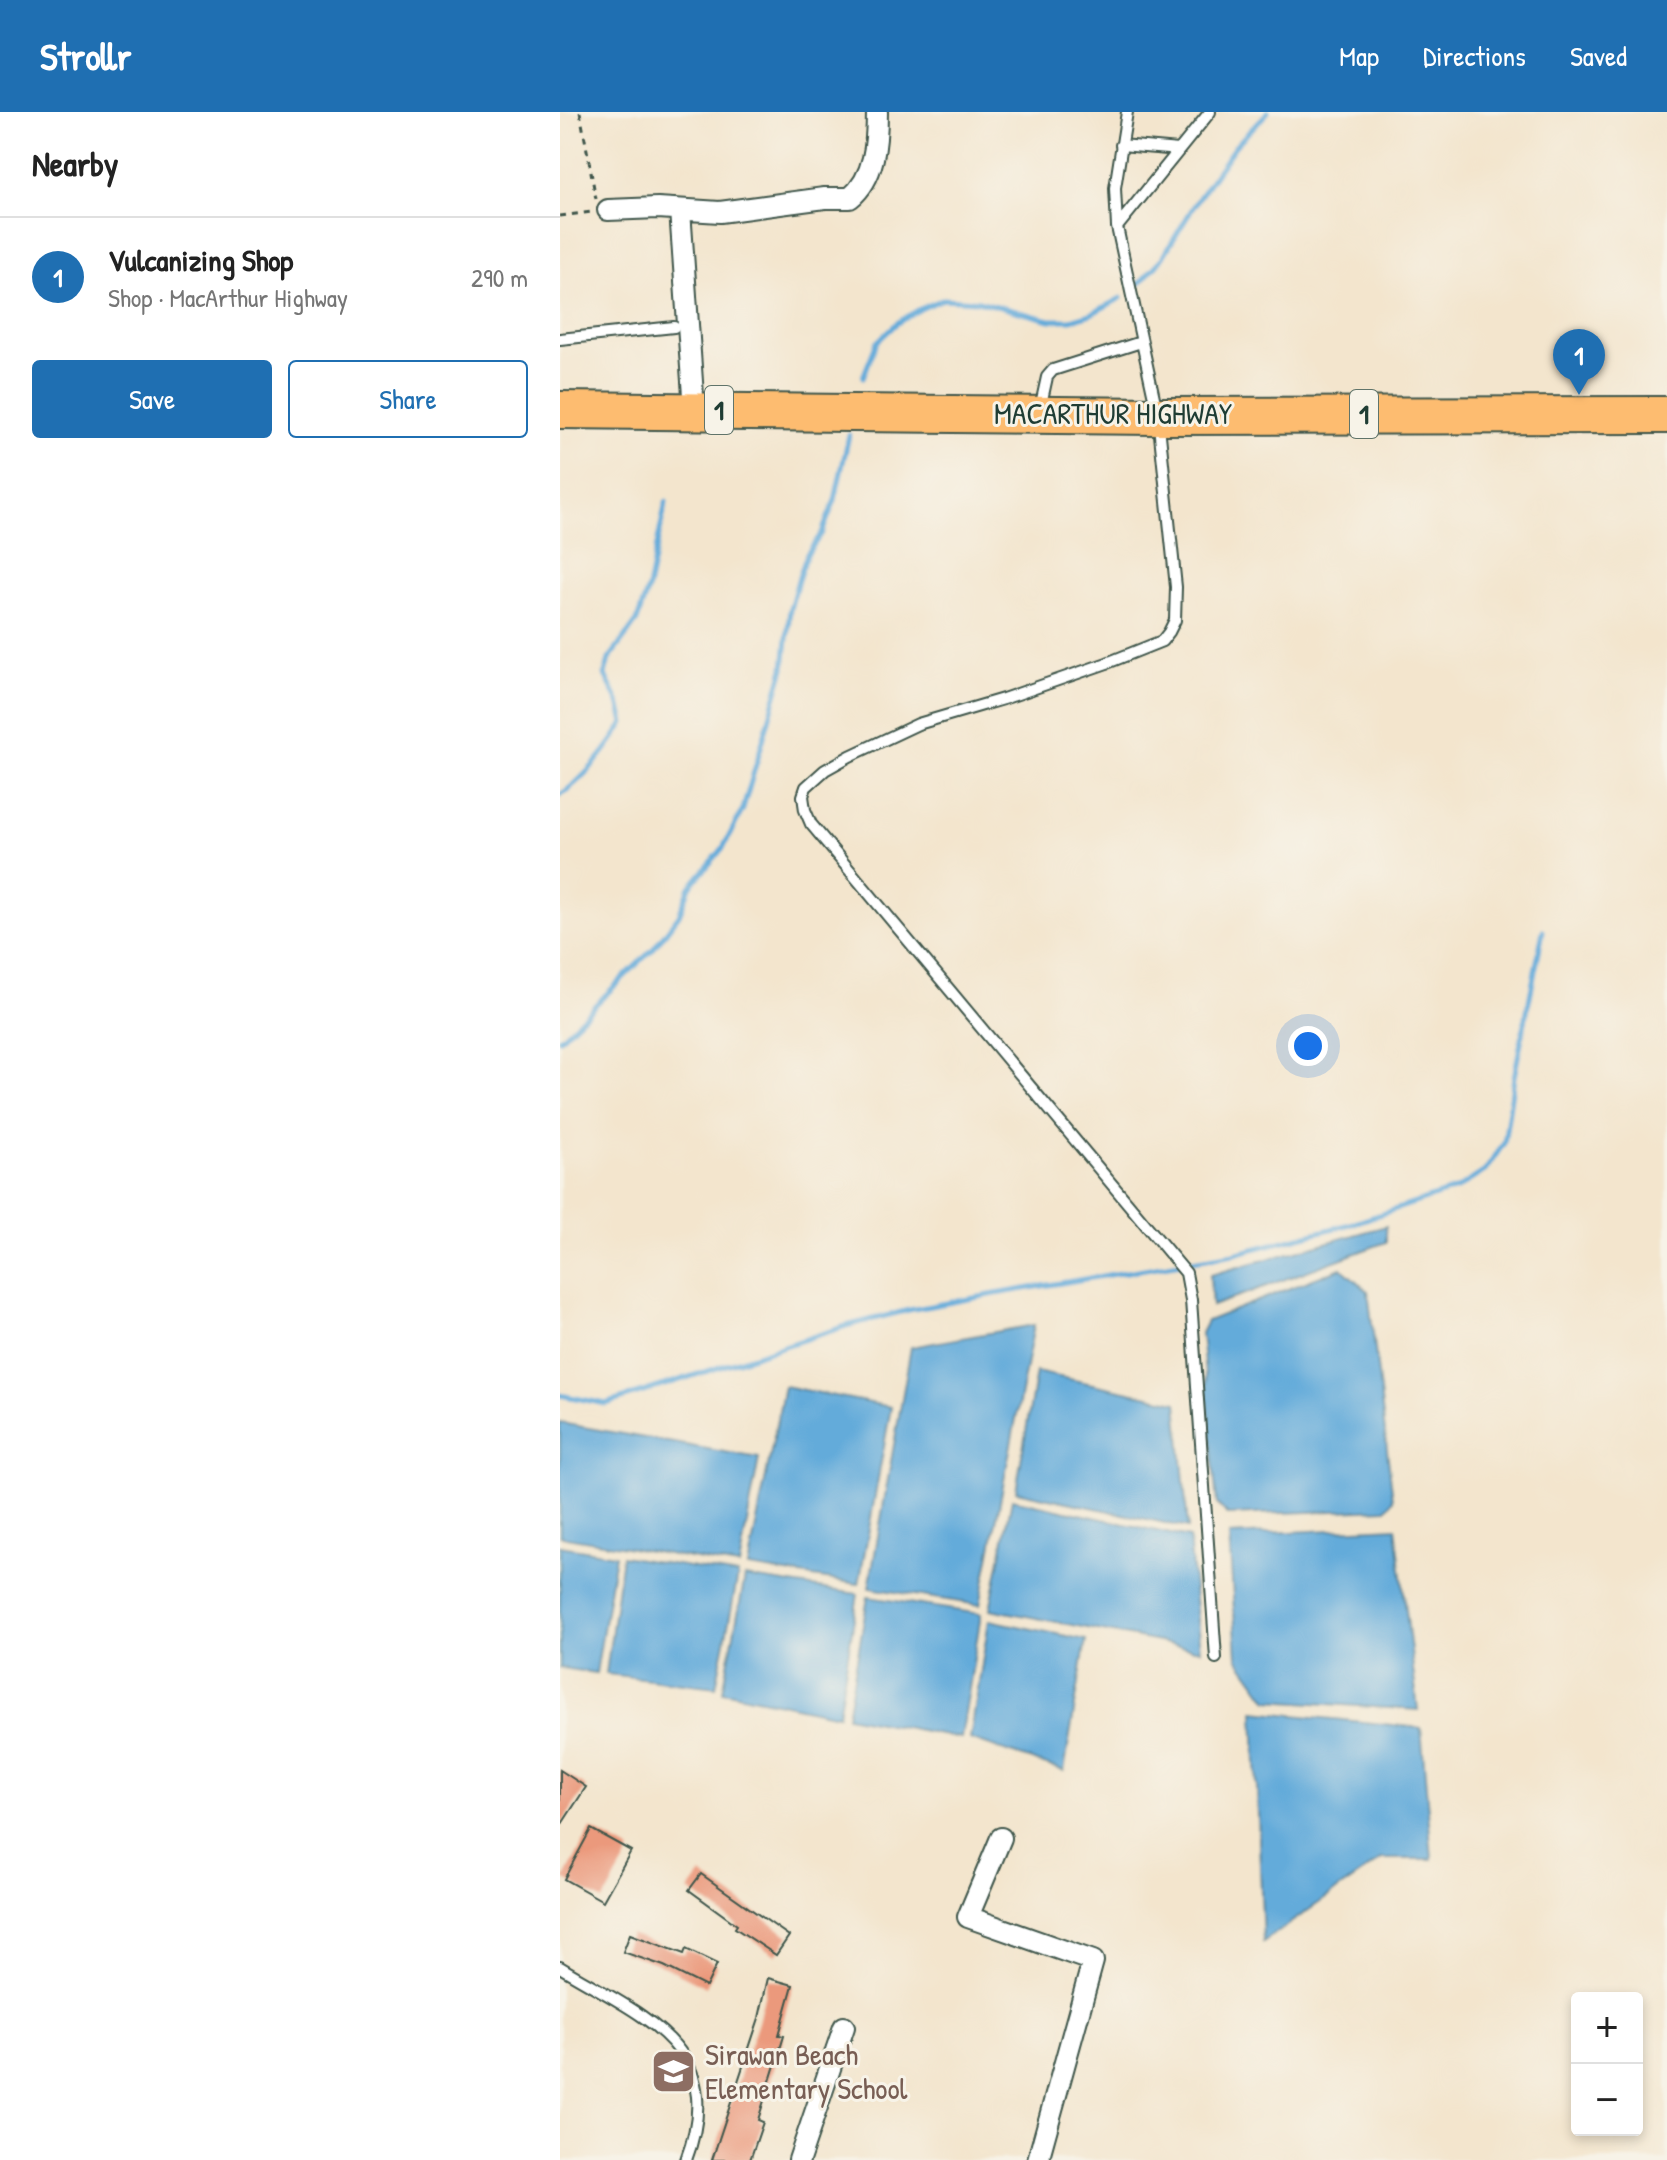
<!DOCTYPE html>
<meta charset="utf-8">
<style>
:root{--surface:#fff;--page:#f2f2f2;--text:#222;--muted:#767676;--line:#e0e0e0;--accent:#1f6fb2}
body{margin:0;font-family:"Patrick Hand",sans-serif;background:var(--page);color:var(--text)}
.controls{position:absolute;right:24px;bottom:24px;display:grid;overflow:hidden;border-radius:8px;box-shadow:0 4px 12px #0003}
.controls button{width:72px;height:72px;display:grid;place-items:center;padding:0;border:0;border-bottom:2px solid var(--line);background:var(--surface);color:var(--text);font:40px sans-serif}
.you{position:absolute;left:748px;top:934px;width:28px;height:28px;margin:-20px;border:6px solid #fff;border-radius:50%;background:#1a73e8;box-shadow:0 0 0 12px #1a73e833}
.badge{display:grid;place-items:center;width:52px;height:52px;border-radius:50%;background:var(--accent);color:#fff;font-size:26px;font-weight:700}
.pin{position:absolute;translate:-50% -66px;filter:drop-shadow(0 2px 4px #0008)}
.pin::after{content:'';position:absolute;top:42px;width:28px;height:24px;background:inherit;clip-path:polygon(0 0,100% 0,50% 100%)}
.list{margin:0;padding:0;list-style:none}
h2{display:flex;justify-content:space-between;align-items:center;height:104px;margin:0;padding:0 32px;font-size:34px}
h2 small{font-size:26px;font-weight:400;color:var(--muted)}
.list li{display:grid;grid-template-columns:52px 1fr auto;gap:24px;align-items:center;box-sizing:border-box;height:120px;padding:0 32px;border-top:2px solid var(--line)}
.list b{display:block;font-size:30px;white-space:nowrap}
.list p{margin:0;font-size:26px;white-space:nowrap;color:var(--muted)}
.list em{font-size:26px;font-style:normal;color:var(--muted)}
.actions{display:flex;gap:16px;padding:24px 32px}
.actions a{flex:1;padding:18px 0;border:2px solid var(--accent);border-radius:8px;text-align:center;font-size:28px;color:var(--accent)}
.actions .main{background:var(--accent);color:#fff}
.map{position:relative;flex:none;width:1107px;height:2048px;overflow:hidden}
header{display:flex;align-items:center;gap:48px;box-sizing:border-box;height:112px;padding:0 40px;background:var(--accent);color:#fff}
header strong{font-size:38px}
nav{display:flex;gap:44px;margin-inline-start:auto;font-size:28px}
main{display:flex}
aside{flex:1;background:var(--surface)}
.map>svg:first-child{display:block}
.water{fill:#64abda;stroke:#427487;stroke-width:2}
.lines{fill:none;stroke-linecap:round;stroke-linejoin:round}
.stream{stroke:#64abda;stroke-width:5}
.building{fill:#eb997c}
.lane-casing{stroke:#3f564b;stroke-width:14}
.street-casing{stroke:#3f564b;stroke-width:24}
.highway-casing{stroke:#3f564b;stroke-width:40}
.path{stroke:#3f564b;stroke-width:3;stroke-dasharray:6 6;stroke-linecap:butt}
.lane{stroke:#fff;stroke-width:10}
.street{stroke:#fff;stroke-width:20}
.highway{stroke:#fdbc6f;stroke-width:36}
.labels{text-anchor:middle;stroke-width:6;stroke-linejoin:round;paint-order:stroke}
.shield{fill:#f7f3e8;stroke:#60746a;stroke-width:2}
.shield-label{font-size:28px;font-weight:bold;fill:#1f3d34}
.street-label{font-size:30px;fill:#1f3d34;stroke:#f7f3e8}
.education-label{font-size:30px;fill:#785e54;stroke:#f7f3e8;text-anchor:start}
</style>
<header>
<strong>Strollr</strong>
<nav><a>Map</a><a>Directions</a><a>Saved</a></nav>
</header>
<main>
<aside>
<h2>Nearby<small></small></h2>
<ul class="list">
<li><span class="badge">1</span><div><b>Vulcanizing Shop</b><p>Shop · MacArthur Highway</p></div><em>290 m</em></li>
</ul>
<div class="actions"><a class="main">Save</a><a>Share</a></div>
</aside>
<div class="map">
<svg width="1107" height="2048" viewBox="0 0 1107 2048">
<rect width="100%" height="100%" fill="#f7f3e8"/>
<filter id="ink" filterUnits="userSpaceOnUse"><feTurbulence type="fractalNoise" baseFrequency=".0125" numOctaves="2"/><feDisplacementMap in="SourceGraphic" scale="16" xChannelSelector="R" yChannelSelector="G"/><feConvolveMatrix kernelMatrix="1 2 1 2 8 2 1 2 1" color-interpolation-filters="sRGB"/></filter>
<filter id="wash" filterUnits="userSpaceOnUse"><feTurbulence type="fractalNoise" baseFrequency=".006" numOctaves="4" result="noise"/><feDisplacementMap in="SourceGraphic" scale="32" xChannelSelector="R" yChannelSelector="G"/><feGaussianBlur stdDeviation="1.8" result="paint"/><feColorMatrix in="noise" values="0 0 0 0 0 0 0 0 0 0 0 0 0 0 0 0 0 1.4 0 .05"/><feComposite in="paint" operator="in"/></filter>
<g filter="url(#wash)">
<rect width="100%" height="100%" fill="#f3e5cd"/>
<path class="water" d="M826,1114V1130L652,1194L650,1163Z
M781,1156L808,1179L833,1388L826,1397L668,1403L657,1392L641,1221L647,1209Z
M474,1213L420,1493L309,1476L351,1235Z
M476,1260L617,1290L628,1416L456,1379Z
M224,1274L331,1295L299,1472L188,1455Z
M0,1311L199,1346L179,1454L0,1424Z
M452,1387L629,1426L640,1538L430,1497Z
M836,1415L858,1598L708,1588L677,1545L669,1423Z
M0,1434L55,1443L36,1561L0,1556Z
M62,1444L178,1463L156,1575L46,1562Z
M185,1465L298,1482L278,1603L163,1579Z
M308,1485L421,1502L401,1626L287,1604Z
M429,1508L526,1528L504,1659L410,1627Z
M694,1599L861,1616L872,1747H822L703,1830Z"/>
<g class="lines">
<path class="stream" d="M577,174L601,148L640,84L675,34L708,0
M303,265L317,230L337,211L360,197L383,187L418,189L490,208H511L531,202L561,186
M0,683C26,666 47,638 64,611L59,591L45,563L49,547L77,509L88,476L106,390
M0,927L93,837L119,803L130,775L163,736L183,697L224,556L230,497L238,468L247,442L262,421L275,388L289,323
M0,1283L46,1292L286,1214L349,1198L441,1181L674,1142L794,1111L897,1077L925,1059L944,1031L954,965L983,819"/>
</g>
<g id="blocks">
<path class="building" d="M0,1658L26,1675L0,1715Z
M31,1717L71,1739L43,1789L4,1767Z
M141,1762L229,1824L216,1843L175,1816L177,1813L129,1778Z
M70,1822L124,1842L126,1837L157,1852L146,1875L104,1854L63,1840Z
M208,1866L233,1873L219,1923L224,1924L198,2008L203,2010L190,2048H152L199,1906Z"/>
</g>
</g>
<g filter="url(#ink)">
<use href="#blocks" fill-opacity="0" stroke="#3f564b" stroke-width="2"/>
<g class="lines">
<defs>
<path id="lane" d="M650,0L557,115L598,304L616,475L615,508L609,520L602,529L547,551L443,587L358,612L290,644L265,658L246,675L243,684L245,698L251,712L626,1161L631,1188L656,1546
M561,33L619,38
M557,115L555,76L567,0
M0,227L114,215
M480,297L487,265L493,258L581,230
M0,1855C82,1905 169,1934 126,2048"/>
<path id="street" d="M48,98L98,96L160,100L265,86H290C315,66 317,30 317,0
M120,98L134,298
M441,1726L408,1805L533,1849L478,2048
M239,2048L284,1915"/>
<path id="highway" d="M0,298L598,304L1107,303"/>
</defs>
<use href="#lane" class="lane-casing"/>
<use href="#street" class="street-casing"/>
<use href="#highway" class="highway-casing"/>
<path class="path" d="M20,0L36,87
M0,104L32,100"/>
<use href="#lane" class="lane"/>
<use href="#street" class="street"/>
<use href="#highway" class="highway"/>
</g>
</g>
<defs>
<symbol id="school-square" viewBox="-11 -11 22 22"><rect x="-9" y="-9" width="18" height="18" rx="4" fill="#8d6e63" stroke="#f7f3e8"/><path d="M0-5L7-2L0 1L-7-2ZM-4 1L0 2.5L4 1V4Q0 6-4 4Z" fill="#fff"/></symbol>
</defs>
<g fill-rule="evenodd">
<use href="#school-square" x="88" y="1934" width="51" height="51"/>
</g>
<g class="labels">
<g class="shield">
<rect x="145" y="274" width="28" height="48" rx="6"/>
<rect x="790" y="278" width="28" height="48" rx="6"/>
</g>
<g class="shield-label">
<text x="159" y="308">1</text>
<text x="804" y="312">1</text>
</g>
<g class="street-label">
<text x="553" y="312">MACARTHUR HIGHWAY</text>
</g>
<g class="education-label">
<text x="145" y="1953">Sirawan Beach<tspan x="145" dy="34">Elementary School</tspan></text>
</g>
</g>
</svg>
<div class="controls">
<button>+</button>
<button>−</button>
</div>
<div class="you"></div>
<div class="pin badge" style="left:1019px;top:283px">1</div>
</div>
</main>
